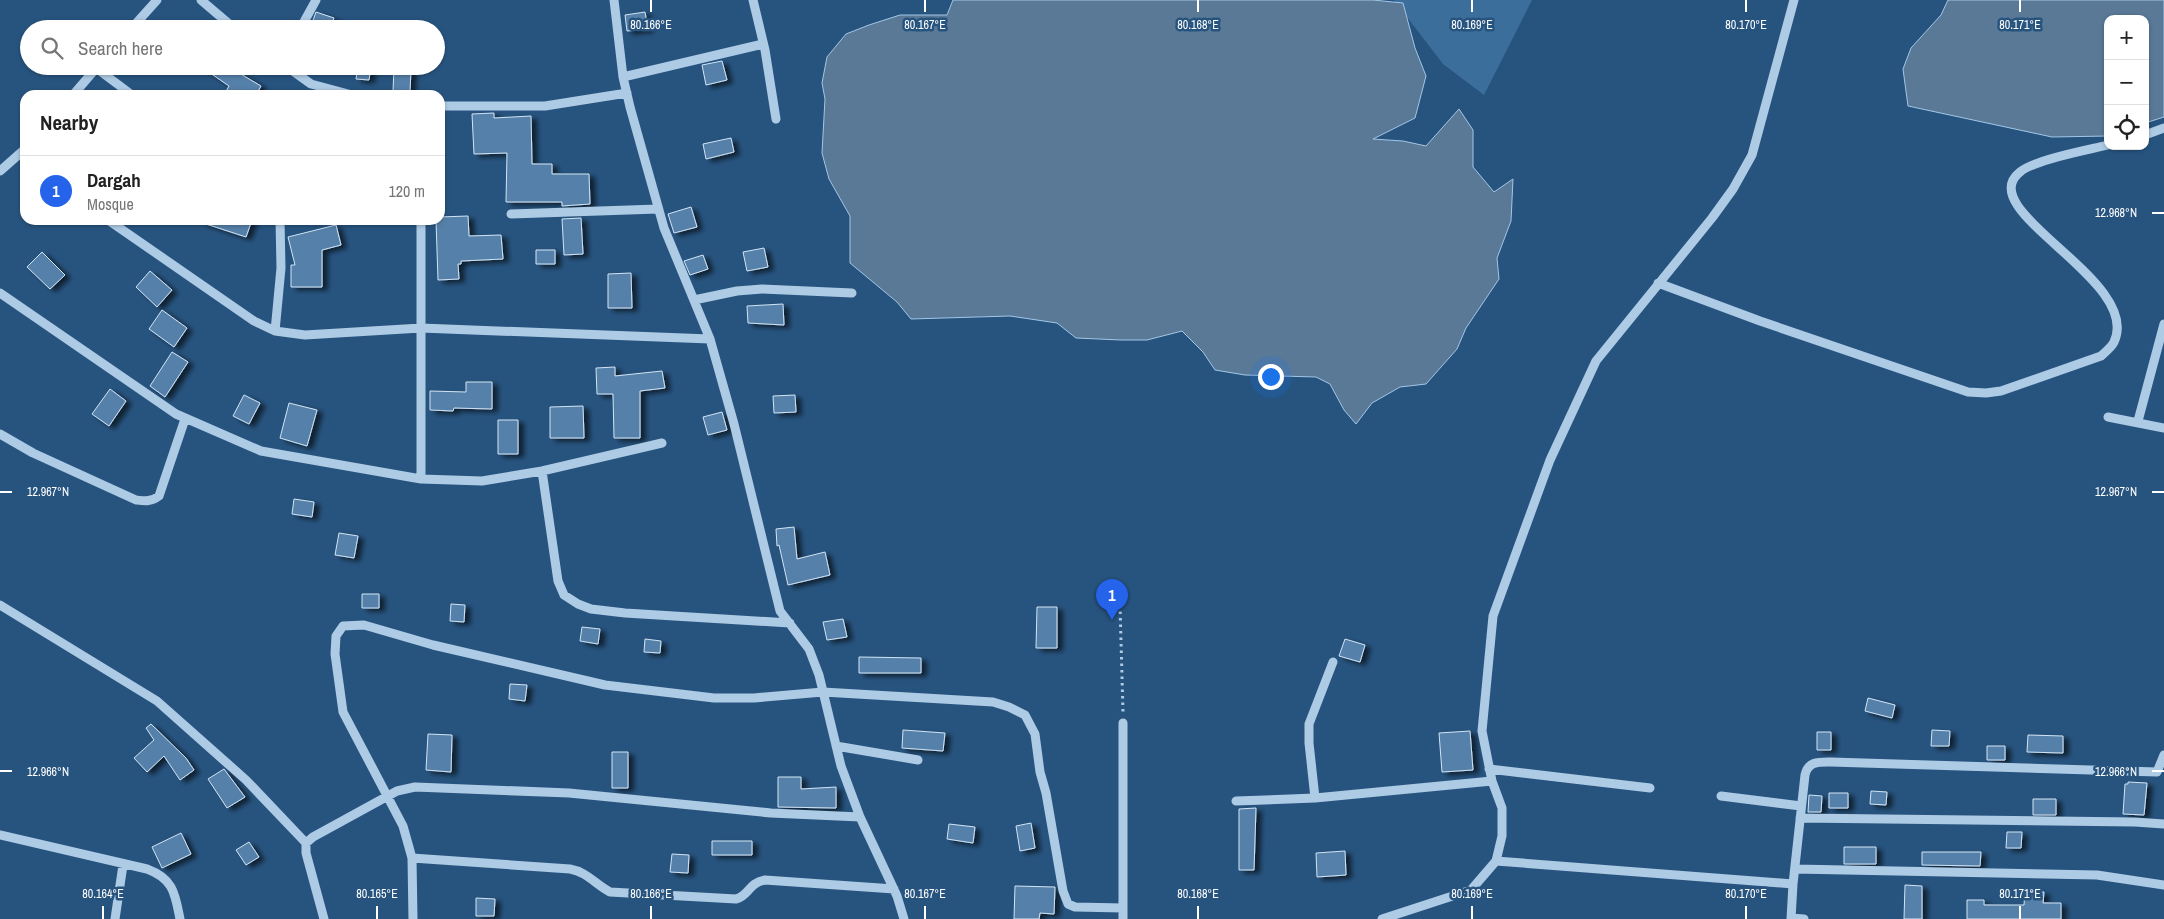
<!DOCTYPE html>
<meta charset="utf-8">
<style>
:root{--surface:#fff;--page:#f2f2f2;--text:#222;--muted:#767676;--line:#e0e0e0;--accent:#2563eb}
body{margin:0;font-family:"Archivo Narrow",sans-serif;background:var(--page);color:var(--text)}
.controls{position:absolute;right:15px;top:15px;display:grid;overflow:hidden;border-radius:10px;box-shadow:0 1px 4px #0004}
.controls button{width:45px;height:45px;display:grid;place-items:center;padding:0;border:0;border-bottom:1px solid var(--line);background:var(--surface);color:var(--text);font:25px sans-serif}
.you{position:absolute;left:1270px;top:376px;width:18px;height:18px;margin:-12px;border:4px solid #fff;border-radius:50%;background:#1a73e8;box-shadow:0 0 0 8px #1a73e833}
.badge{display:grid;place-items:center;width:32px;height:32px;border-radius:50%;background:var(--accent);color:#fff;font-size:16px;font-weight:700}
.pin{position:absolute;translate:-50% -41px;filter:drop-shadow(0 1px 2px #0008)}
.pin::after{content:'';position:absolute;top:26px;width:18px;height:15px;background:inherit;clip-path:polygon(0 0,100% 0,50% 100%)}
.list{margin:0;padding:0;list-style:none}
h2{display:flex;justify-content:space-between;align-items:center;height:65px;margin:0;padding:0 20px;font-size:21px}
h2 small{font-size:16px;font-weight:400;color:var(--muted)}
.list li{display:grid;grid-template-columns:32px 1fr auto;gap:15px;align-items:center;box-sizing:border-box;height:70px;padding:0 20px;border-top:1px solid var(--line)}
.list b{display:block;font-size:19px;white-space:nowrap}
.list p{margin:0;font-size:16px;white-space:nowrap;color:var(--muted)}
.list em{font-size:16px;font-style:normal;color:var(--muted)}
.icon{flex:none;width:28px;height:28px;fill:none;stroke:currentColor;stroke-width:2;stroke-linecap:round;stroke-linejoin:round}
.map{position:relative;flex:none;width:2164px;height:919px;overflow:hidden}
.search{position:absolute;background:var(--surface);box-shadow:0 1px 4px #0004;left:20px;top:20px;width:425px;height:55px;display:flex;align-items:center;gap:12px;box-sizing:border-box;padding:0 18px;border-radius:28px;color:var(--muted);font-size:19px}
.panel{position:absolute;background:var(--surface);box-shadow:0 1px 4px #0004;left:20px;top:90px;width:425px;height:135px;border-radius:15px}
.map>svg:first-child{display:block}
.green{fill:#3c6e9c}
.water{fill:#597997;stroke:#a3c7e6}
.building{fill:#5480a9;stroke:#d1e4f4;filter:url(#shadow)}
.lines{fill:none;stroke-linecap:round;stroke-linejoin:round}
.path{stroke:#aecbe5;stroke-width:3;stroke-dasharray:2.5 4;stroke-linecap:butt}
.minor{stroke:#aecbe5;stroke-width:9}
.ticks{fill:none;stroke:#fff;stroke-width:2}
.ticks-label{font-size:12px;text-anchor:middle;fill:#fff;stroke:#27547f;stroke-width:5;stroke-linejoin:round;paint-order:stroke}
</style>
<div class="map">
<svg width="2164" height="919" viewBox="0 0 2164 919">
<defs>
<filter id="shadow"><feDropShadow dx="5.5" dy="3" stdDeviation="2.5" flood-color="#0009"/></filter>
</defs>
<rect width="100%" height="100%" fill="#27547f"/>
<path class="green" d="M1394,0H1532L1484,95L1443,64Z"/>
<path class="water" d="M953,0H1373L1403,3L1415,48L1426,76L1415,118L1373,139L1403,141L1426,146L1459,109L1473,130V167L1494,192L1513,179L1511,221L1497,258L1499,279L1466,328L1457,349L1426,384L1400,387L1372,403L1356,424L1344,410L1330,384L1316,377L1245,375L1215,370L1203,352L1182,331L1147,340H1121L1076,338L1057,323L1010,316L911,319L897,302L850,263V216L829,179L822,153L825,99L822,83L827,57L846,34L869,25L900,15H947Z
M1948,0H2164V117L2145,123V19H2108V136L2052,137L1908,106L1903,69L1911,48L1941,15Z"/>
<path class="building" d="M316,12L334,18L330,29H310Z
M645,12L648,29L627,31L625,15Z
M722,61L727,80L706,85L702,65Z
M200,66H227L261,86L256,95H224L229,86Z
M358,66H371L369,80L356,79Z
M394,68L411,69L410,92L393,91Z
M494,113V118L531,116L532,164H552V174H589L590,204L562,206V202H506L507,153L474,154L472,114Z
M731,138L734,152L706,159L703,144Z
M691,207L697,227L674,233L668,214Z
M468,216L469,236L501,235L503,259L461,261V264H458L459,279L438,280L436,220H440V217Z
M581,218L583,254L564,255L562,219Z
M203,220H252L246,237L203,223Z
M336,225L341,245L322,250V287H291V265H295L288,237Z
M764,248L768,267L747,271L743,252Z
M536,250H555V264H536Z
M42,252L65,275L50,289L27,267Z
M703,255L708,269L690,275L684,261Z
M150,271L172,290L157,307L136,287Z
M631,273L632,308H608V274Z
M783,304L784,325L748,323L747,306Z
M162,310L187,328L174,347L149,329Z
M172,352L188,362L165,397L150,386Z
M615,367V376L662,371L665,388L640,391V438H614L613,394H597L596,368Z
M466,382H492V409L454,408L453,411L430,410V391L466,392Z
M110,389L126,401L109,426L92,414Z
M244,395L260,403L249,424L233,416Z
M795,395L796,412L774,413L773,396Z
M289,403L317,410L307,446L280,438Z
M583,406L584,438H550V407Z
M722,412L727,430L708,435L703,417Z
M498,420H518V454H498Z
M294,499L314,502L312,517L292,514Z
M794,527L797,559L825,552L830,575L788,585L779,545L777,546L776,529Z
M339,533L358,536L354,558L335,555Z
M362,594H379V608H362Z
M451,604L465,605L464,622L450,621Z
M1037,607H1057V648H1036Z
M843,619L847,637L827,640L823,622Z
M582,627L600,629L598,644L580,641Z
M645,639L661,641L660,653L644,652Z
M1345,639L1365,645L1360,662L1339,656Z
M859,657L921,658V673H859Z
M510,684L527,685L525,701L509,699Z
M1868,698L1895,705L1892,718L1865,711Z
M151,724L186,758L194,770L180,780L164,756L147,772L134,758L154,740L146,728Z
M903,730L945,733L943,751L902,748Z
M1932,730L1950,731L1949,746H1931Z
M1470,731L1473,770L1442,772L1439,733Z
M1817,732H1831V750H1817Z
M428,734L452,735L451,772L426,770Z
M2028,735L2063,736V753L2027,752Z
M1987,746H2005V760H1987Z
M612,752H628V788H612Z
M224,769L245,797L227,808L208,779Z
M778,777H801V789L836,787V808L778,807Z
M2128,782L2147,783L2144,815L2123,814L2125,784H2128Z
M1871,791L1887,792L1886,805L1870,804Z
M1829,793H1848V808H1829Z
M1809,795L1822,796L1821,812H1808Z
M2033,799H2056V815H2033Z
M1256,808L1254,870H1239V809Z
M1031,823L1035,848L1020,851L1016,826Z
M949,824L975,827L973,843L947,839Z
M2007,832H2022L2021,848H2006Z
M181,833L191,854L162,868L152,847Z
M712,841H752V855H712Z
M249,842L259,857L246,865L236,850Z
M1844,847H1876V864H1844Z
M1345,851L1346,875L1317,877L1316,853Z
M1922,852H1981L1980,866L1922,865Z
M672,854L689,855L688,873L670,872Z
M1905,885L1922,886V919H1904Z
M1015,886L1055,887L1054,914L1040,913L1039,919H1014Z
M2025,891L2044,892L2043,903H2061V919H1967V900H1984V905H2024Z
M476,898L495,899L494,916H476Z"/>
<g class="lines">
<path class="path" d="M1120,605L1123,712"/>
<path class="minor" d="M201,0L235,29
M614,0L623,77L630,107L664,228L710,339L734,424L780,611L809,649L819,675L841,766L860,817L897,896L904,919
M753,0L765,50L776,119
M131,29L157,0
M300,29L316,0
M286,66L311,84L352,95
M96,68L132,95
M623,77L763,44
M73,95L98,66
M440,106H545L627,93
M2145,135L2164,128
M0,171L25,149
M511,214L658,209
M108,220L254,321L275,331L305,335L421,328L710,339
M421,220V479
M1658,283L1760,321L1968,392L1986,393L2001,391L2101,356C2105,352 2112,347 2114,342C2143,280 1971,211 2020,172C2034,160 2088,150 2108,145
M0,293L176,414L261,451L421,479L482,481L542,471L662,443
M694,300L737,291L762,289L852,293
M275,331L281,268L280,220
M2108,417L2164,428
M2138,421L2164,324
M0,434L33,453L136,500C145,501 151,502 159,496L185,419
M542,471L558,581L564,595L578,604L591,609L625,613L790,623
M0,605L157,701L246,780L306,843L313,837L397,791L415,787L569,793L771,813L860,817
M1123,723V919
M836,746L918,760
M1489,769L1650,788
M1721,796L1801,806
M1315,798L1309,743V724L1333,662
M1236,801L1315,798L1492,781
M1800,818L2135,822L2164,824
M0,835L147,869C174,879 175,894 180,919
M306,843V853L324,919
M412,858L570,869C587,872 595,884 610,892L736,899C749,896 748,883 765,880L894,889
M1496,861L1793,884
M1795,869L2097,875L2164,885
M1791,918L1804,919
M115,919L123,865
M413,919L412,858L403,826L343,712L335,654L336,636L343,626L364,625L433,645L605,685L714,698H754L823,692L993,702L1009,707L1025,715L1035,734L1040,772L1046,793L1063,891L1068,904L1075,907L1123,908
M1382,919L1471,890L1496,861L1502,836V808L1492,781L1482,731L1493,616L1550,460L1596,361L1712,218L1733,189L1752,155L1794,0
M1791,919L1793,884L1805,775C1808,761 1819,762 1831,762L2157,772L2164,755"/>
</g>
<path class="ticks" d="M651,0V12M925,0V12M1198,0V12M1472,0V12M1746,0V12M2020,0V12M2152,213H2164M0,492H12M2152,492H2164M0,771H12M2152,771H2164M103,906V919M377,906V919M651,906V919M925,906V919M1198,906V919M1472,906V919M1746,906V919M2020,906V919"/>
<g class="ticks-label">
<text x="651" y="29">80.166°E</text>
<text x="925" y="29">80.167°E</text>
<text x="1198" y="29">80.168°E</text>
<text x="1472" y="29">80.169°E</text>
<text x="1746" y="29">80.170°E</text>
<text x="2020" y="29">80.171°E</text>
<text x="2116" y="217">12.968°N</text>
<text x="48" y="496">12.967°N</text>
<text x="2116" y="496">12.967°N</text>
<text x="48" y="776">12.966°N</text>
<text x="2116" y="776">12.966°N</text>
<text x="103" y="898">80.164°E</text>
<text x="377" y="898">80.165°E</text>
<text x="651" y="898">80.166°E</text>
<text x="925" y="898">80.167°E</text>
<text x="1198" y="898">80.168°E</text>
<text x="1472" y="898">80.169°E</text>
<text x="1746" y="898">80.170°E</text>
<text x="2020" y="898">80.171°E</text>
</g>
</svg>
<div class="controls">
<button>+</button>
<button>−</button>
<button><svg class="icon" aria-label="locate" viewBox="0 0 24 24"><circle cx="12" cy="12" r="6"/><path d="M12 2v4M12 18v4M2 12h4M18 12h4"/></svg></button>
</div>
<div class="you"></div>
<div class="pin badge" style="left:1112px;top:620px">1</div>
<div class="search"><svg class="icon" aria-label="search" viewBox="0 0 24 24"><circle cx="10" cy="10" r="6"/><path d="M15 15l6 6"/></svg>Search here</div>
<section class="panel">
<h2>Nearby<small></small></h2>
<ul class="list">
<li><span class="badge">1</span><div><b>Dargah</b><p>Mosque</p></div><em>120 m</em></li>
</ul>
</section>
</div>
